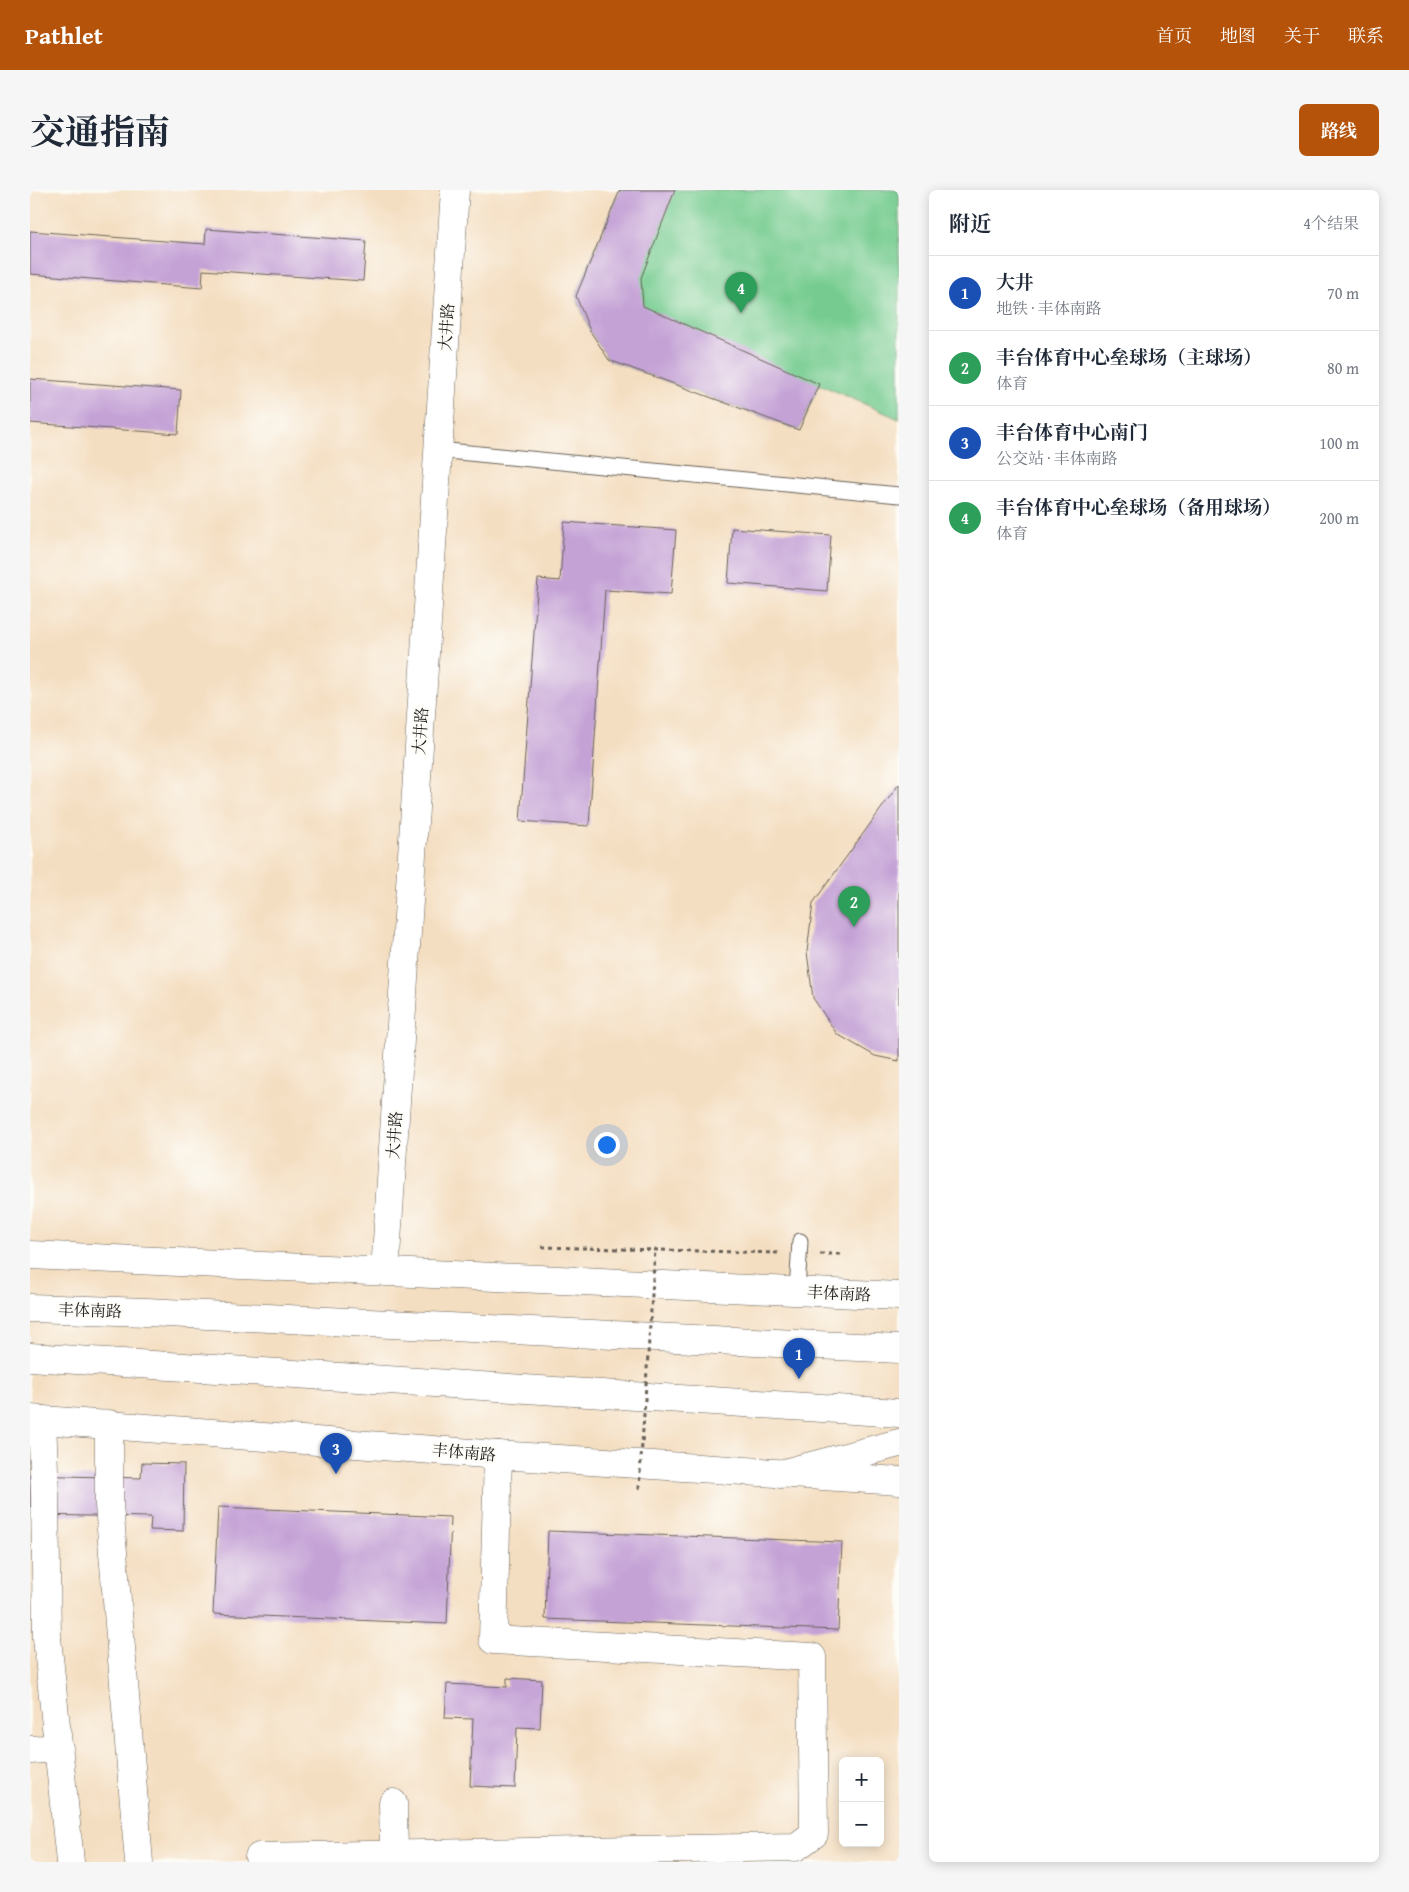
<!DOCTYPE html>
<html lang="zh">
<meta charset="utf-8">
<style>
:root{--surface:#fff;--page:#f6f6f7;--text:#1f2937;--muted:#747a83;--line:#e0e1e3;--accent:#b45309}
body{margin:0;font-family:"Gentium Book Plus","Noto Serif SC",serif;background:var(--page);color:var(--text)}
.controls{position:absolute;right:15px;bottom:15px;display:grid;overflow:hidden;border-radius:8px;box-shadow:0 2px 12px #0003}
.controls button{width:45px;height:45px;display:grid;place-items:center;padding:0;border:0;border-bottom:1px solid var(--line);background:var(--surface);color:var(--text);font:25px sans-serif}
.you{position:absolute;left:576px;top:954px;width:18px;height:18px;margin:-12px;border:4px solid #fff;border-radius:50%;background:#1a73e8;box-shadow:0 0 0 8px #1a73e833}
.badge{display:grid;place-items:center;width:32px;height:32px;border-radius:50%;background:var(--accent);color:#fff;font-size:16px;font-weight:700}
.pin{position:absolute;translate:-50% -41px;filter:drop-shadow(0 1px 2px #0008)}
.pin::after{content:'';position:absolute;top:26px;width:18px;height:15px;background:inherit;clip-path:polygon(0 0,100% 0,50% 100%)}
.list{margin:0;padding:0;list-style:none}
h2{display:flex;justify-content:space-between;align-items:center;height:65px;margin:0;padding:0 20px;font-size:21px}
h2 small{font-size:16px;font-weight:400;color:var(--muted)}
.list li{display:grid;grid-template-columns:32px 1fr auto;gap:15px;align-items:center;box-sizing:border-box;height:75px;padding:0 20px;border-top:1px solid var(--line)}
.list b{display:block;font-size:19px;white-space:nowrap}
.list p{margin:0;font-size:16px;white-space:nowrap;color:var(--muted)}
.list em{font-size:16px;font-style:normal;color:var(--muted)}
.map{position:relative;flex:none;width:869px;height:1672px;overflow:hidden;border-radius:8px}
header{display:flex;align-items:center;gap:30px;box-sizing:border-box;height:70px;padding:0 25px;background:var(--accent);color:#fff}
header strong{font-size:24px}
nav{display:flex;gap:28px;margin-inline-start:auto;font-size:18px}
.intro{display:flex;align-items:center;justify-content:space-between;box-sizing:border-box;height:120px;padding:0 30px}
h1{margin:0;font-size:35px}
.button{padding:12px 22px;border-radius:8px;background:var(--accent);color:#fff;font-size:18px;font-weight:700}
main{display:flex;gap:30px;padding:0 30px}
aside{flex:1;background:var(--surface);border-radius:8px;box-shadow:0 2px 12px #0003}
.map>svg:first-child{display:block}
.green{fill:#76cc90;stroke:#497456}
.building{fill:#c4a2d6}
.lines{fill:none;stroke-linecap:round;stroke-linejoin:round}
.service-casing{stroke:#686056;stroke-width:17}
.minor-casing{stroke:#686056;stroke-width:29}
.tertiary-casing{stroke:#686056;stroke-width:29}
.trunk-casing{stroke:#686056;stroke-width:29}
.path{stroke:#686056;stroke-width:3;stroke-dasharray:4 4;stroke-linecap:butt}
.service{stroke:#fff;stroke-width:15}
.minor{stroke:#fff;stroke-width:28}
.tertiary{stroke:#fff;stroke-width:28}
.trunk{stroke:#fff;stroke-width:28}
.path-bridge{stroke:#686056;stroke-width:3;stroke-dasharray:4 4;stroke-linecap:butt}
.labels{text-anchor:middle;stroke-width:4.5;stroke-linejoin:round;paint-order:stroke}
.street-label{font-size:16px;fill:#1c1c1c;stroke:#fdfcf7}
</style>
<header>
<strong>Pathlet</strong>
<nav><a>首页</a><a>地图</a><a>关于</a><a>联系</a></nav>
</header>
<div class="intro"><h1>交通指南</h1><a class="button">路线</a></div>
<main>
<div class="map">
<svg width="869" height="1672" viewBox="0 0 869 1672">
<rect width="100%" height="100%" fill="#fdfcf7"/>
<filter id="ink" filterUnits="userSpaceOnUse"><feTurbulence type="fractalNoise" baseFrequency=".02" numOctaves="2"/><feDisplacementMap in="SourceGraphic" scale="10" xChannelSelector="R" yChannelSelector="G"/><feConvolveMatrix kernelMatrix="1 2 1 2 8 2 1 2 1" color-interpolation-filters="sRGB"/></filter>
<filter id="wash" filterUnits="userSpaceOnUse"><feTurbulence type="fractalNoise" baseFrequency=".0096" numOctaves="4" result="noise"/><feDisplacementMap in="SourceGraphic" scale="20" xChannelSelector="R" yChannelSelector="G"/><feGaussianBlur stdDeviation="1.12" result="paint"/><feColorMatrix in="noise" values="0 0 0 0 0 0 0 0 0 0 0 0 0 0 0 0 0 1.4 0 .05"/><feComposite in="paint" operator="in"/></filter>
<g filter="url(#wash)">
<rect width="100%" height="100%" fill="#f4dec1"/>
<path class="green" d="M590,0H869V229L789,194L769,240L579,170L560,141L546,106Z"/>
<g id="blocks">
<path class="building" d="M590,0H645L611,88L613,116L789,194L769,240L579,170L560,141L546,106Z
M176,39L336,51L333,91L173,80L172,98L0,84V41L175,54Z
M0,189L151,200L148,244L0,233Z
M534,332L646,340L641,404L575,400L559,636L490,631L508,389L530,391Z
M702,338L801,345L797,401L698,393Z
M869,594V871L845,866L807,844L783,808L777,762L783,713Z
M112,1273L154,1274L153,1341L120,1340L121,1327L0,1325V1285L111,1288Z
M188,1317L421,1327L417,1434L183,1424Z
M518,1341L812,1352L808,1440L515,1429Z
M477,1488L512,1490L510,1538L487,1537L485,1598L440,1596L443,1529L415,1528L417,1494L477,1497Z"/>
</g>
</g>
<g filter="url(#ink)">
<use href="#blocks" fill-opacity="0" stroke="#686056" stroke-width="1"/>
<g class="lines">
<defs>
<path id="service" d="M408,260L869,305
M767,1101L770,1051"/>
<path id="minor" d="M12,1230L15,1305L17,1448L40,1672
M79,1234V1315L109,1672
M0,1560L29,1558
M363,1613L364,1664
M229,1667L766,1657L784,1644L782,1467L463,1450L468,1265"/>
<path id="tertiary" d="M0,1065L869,1106
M355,1082L425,0
M0,1229L468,1265L869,1291"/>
<path id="trunk" d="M0,1118L117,1122L869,1159
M0,1167L869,1223
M750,1284L869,1253"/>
</defs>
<use href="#service" class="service-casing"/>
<use href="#minor" class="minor-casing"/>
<use href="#tertiary" class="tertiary-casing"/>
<use href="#trunk" class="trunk-casing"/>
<path class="path" d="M512,1057L749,1063
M790,1064H812"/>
<use href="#service" class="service"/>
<use href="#minor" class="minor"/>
<use href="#tertiary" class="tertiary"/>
<use href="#trunk" class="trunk"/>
<path class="path-bridge" d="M609,1299L625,1060"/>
</g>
</g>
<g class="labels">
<g class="street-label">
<text transform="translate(416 137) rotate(-86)" y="6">大井路</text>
<text transform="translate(390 541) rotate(-86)" y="6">大井路</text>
<text transform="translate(364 945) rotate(-86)" y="6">大井路</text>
<text transform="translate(809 1103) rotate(3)" y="6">丰体南路</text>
<text transform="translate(60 1120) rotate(2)" y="6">丰体南路</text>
<text transform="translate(434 1262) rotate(5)" y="6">丰体南路</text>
</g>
</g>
</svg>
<div class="controls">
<button>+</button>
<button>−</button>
</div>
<div class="you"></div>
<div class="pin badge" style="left:769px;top:1189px;background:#1a4fb4">1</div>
<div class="pin badge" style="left:824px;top:737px;background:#2e9e5b">2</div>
<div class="pin badge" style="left:306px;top:1284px;background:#1a4fb4">3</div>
<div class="pin badge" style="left:711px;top:123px;background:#2e9e5b">4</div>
</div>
<aside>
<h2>附近<small>4个结果</small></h2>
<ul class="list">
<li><span class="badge" style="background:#1a4fb4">1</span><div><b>大井</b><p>地铁 · 丰体南路</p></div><em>70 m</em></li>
<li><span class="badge" style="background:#2e9e5b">2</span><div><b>丰台体育中心垒球场（主球场）</b><p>体育</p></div><em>80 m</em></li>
<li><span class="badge" style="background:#1a4fb4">3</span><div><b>丰台体育中心南门</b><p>公交站 · 丰体南路</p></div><em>100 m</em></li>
<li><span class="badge" style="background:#2e9e5b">4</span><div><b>丰台体育中心垒球场（备用球场）</b><p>体育</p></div><em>200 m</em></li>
</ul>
</aside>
</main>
